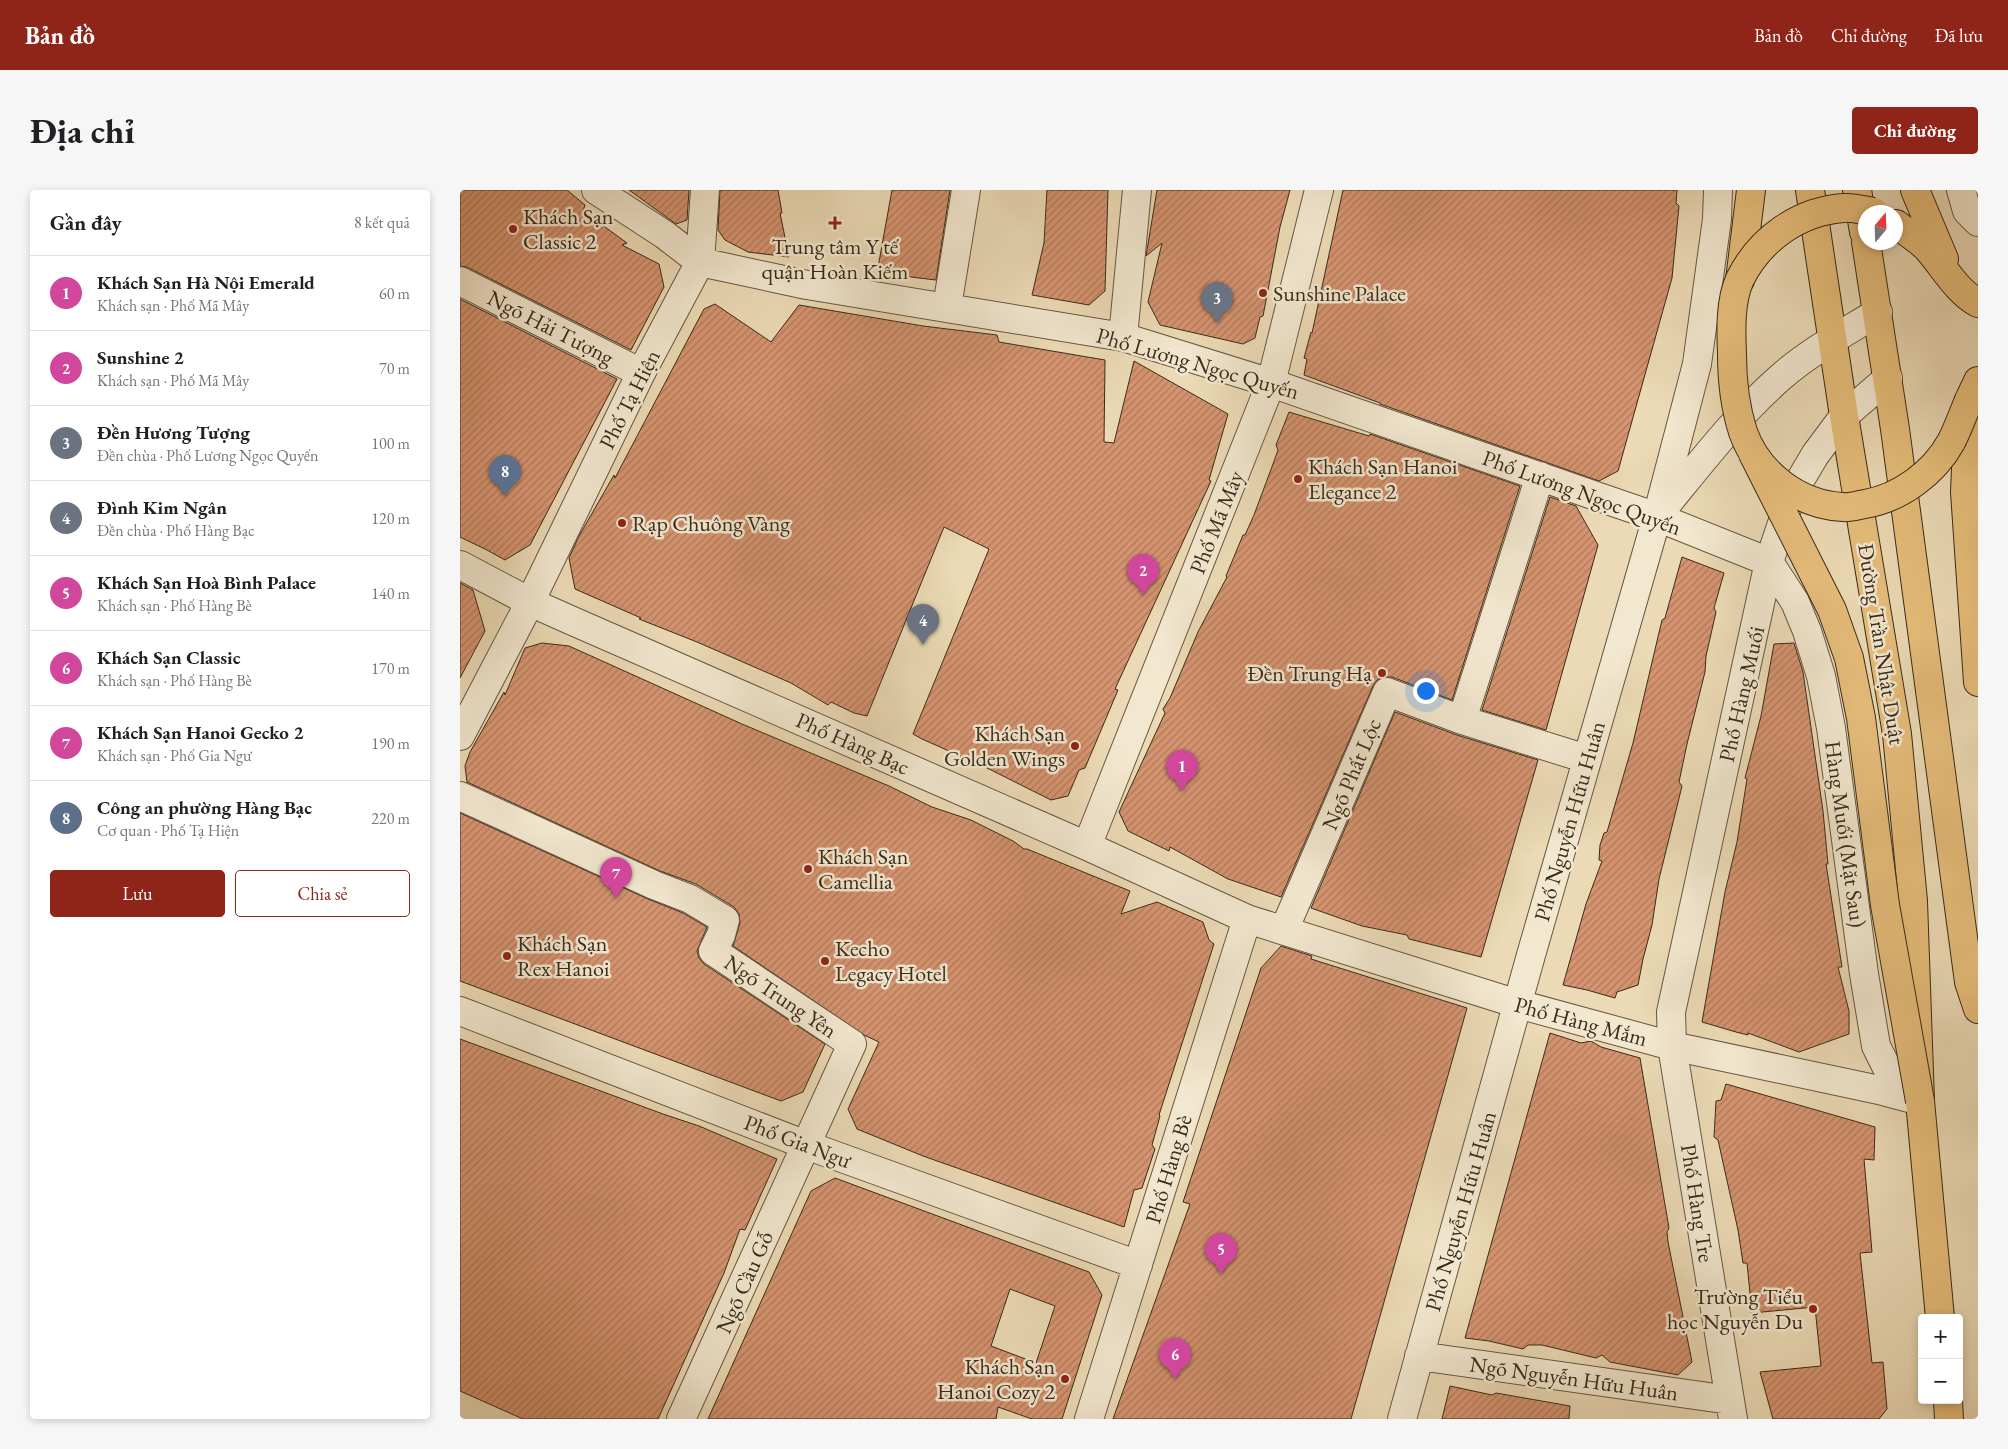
<!DOCTYPE html>
<html lang="vi">
<meta charset="utf-8">
<style>
:root{--surface:#fff;--page:#f6f6f6;--text:#202124;--muted:#757577;--line:#e0e0e0;--accent:#8f2418}
body{margin:0;font-family:"EB Garamond",serif;background:var(--page);color:var(--text)}
.controls{position:absolute;right:15px;bottom:15px;display:grid;overflow:hidden;border-radius:5px;box-shadow:0 2px 8px #0003}
.controls button{width:45px;height:45px;display:grid;place-items:center;padding:0;border:0;border-bottom:1px solid var(--line);background:var(--surface);color:var(--text);font:25px sans-serif}
.compass{position:absolute;left:1398px;top:15px;width:45px;height:45px;border-radius:50%;background:var(--surface);box-shadow:0 2px 8px #0003;rotate:19deg}
.you{position:absolute;left:965px;top:500px;width:18px;height:18px;margin:-12px;border:4px solid #fff;border-radius:50%;background:#1a73e8;box-shadow:0 0 0 8px #1a73e833}
.badge{display:grid;place-items:center;width:32px;height:32px;border-radius:50%;background:var(--accent);color:#fff;font-size:16px;font-weight:700}
.pin{position:absolute;translate:-50% -41px;filter:drop-shadow(0 1px 2px #0008)}
.pin::after{content:'';position:absolute;top:26px;width:18px;height:15px;background:inherit;clip-path:polygon(0 0,100% 0,50% 100%)}
.list{margin:0;padding:0;list-style:none}
h2{display:flex;justify-content:space-between;align-items:center;height:65px;margin:0;padding:0 20px;font-size:21px}
h2 small{font-size:16px;font-weight:400;color:var(--muted)}
.list li{display:grid;grid-template-columns:32px 1fr auto;gap:15px;align-items:center;box-sizing:border-box;height:75px;padding:0 20px;border-top:1px solid var(--line)}
.list b{display:block;font-size:19px;white-space:nowrap}
.list p{margin:0;font-size:16px;white-space:nowrap;color:var(--muted)}
.list em{font-size:16px;font-style:normal;color:var(--muted)}
.actions{display:flex;gap:10px;padding:15px 20px}
.actions a{flex:1;padding:11px 0;border:1px solid var(--accent);border-radius:5px;text-align:center;font-size:18px;color:var(--accent)}
.actions .main{background:var(--accent);color:#fff}
.map{position:relative;flex:none;width:1518px;height:1229px;overflow:hidden;border-radius:5px}
header{display:flex;align-items:center;gap:30px;box-sizing:border-box;height:70px;padding:0 25px;background:var(--accent);color:#fff}
header strong{font-size:24px}
nav{display:flex;gap:28px;margin-inline-start:auto;font-size:18px}
.intro{display:flex;align-items:center;justify-content:space-between;box-sizing:border-box;height:120px;padding:0 30px}
h1{margin:0;font-size:35px}
.button{padding:12px 22px;border-radius:5px;background:var(--accent);color:#fff;font-size:18px;font-weight:700}
main{display:flex;gap:30px;padding:0 30px}
aside{flex:1;background:var(--surface);border-radius:5px;box-shadow:0 2px 8px #0003}
.map>svg:first-child{display:block}
.building{fill:url(#building-hatch);stroke:#392b1b;fill-rule:evenodd}
.lines{fill:none;stroke-linecap:round;stroke-linejoin:round}
.minor-casing{stroke:#665742;stroke-width:30}
.major-casing{stroke:#392b1b;stroke-width:30}
.minor{stroke:#f2e7cf;stroke-width:28}
.major{stroke:#e6bd7a;stroke-width:28}
.major-bridge-casing{stroke:#392b1b;stroke-width:30;stroke-linecap:butt}
.major-bridge{stroke:#e6bd7a;stroke-width:28}
.poi-dot{fill:#8f2418;stroke:#f2e7cf;stroke-width:2}
.labels{text-anchor:middle;stroke-width:5;stroke-linejoin:round;paint-order:stroke}
.poi-label{font-size:22px;fill:#392b1b;stroke:#f2e7cf;text-anchor:start}
.street-label{font-size:22px;fill:#392b1b;stroke:#f2e7cf}
</style>
<header>
<strong>Bản đồ</strong>
<nav><a>Bản đồ</a><a>Chỉ đường</a><a>Đã lưu</a></nav>
</header>
<div class="intro"><h1>Địa chỉ</h1><a class="button">Chỉ đường</a></div>
<main>
<aside>
<h2>Gần đây<small>8 kết quả</small></h2>
<ul class="list">
<li><span class="badge" style="background:#d1479c">1</span><div><b>Khách Sạn Hà Nội Emerald</b><p>Khách sạn · Phố Mã Mây</p></div><em>60 m</em></li>
<li><span class="badge" style="background:#d1479c">2</span><div><b>Sunshine 2</b><p>Khách sạn · Phố Mã Mây</p></div><em>70 m</em></li>
<li><span class="badge" style="background:#6b7280">3</span><div><b>Đền Hương Tượng</b><p>Đền chùa · Phố Lương Ngọc Quyến</p></div><em>100 m</em></li>
<li><span class="badge" style="background:#6b7280">4</span><div><b>Đình Kim Ngân</b><p>Đền chùa · Phố Hàng Bạc</p></div><em>120 m</em></li>
<li><span class="badge" style="background:#d1479c">5</span><div><b>Khách Sạn Hoà Bình Palace</b><p>Khách sạn · Phố Hàng Bè</p></div><em>140 m</em></li>
<li><span class="badge" style="background:#d1479c">6</span><div><b>Khách Sạn Classic</b><p>Khách sạn · Phố Hàng Bè</p></div><em>170 m</em></li>
<li><span class="badge" style="background:#d1479c">7</span><div><b>Khách Sạn Hanoi Gecko 2</b><p>Khách sạn · Phố Gia Ngư</p></div><em>190 m</em></li>
<li><span class="badge" style="background:#5c6f8a">8</span><div><b>Công an phường Hàng Bạc</b><p>Cơ quan · Phố Tạ Hiện</p></div><em>220 m</em></li>
</ul>
<div class="actions"><a class="main">Lưu</a><a>Chia sẻ</a></div>
</aside>
<div class="map">
<svg width="1518" height="1229" viewBox="0 0 1518 1229">
<defs>
<pattern id="building-hatch" width="6" height="6" patternUnits="userSpaceOnUse" patternTransform="scale(1.25)"><rect width="6" height="6" fill="#d69470"/><path d="M-1 1l2-2M0 6l6-6M5 7l2-2" fill="none" stroke="#af795b"/></pattern>
</defs>
<rect width="100%" height="100%" fill="#ebdab5"/>
<filter id="stains"><feTurbulence type="fractalNoise" baseFrequency=".004" numOctaves="4"/><feColorMatrix values="0 0 0 0 .2 0 0 0 0 .09 0 0 0 0 .02 0 0 0 .5 -.17"/></filter>
<radialGradient id="worn" r=".72"><stop offset=".6" stop-color="#630" stop-opacity="0"/><stop offset="1" stop-color="#630" stop-opacity=".3"/></radialGradient>
<path class="building" d="M0,0H107L125,15L123,21L167,53L162,55L199,74L204,97L171,160L7,77L0,76Z
M169,0H229L227,30L216,34Z
M260,0H318L322,23H320L329,67L288,62L265,50L258,40Z
M432,0H490L476,90L417,83Z
M587,0H648L645,101L629,115L572,105L584,53Z
M697,0H830L820,37L803,126L800,127L795,148L783,154L700,135L688,112L702,53L686,66Z
M883,0H1217L1216,13L1219,16L1212,88L1158,281L1139,291L920,214V213L844,185L847,169L844,168L851,142L852,143Z
M0,109L157,189L70,355L45,370L27,360L0,347Z
M255,114L311,152L339,115L463,136L537,145L539,152L645,170L644,252L654,253L674,171L768,224L749,290L751,291L655,499L658,500L625,578L619,580L608,606L591,610L525,577L462,549L453,544L529,359L484,337L407,526L394,523L371,512L368,515L331,493L237,452L179,429L181,428L115,399L109,368L119,346L154,285L155,288L244,119Z
M829,222L909,246L910,244L1060,296L992,510L932,487H924L917,490L913,496L821,707L768,689L710,657L709,661L668,641L659,622L705,523L703,519L710,508L738,442L767,387L766,386L783,345H785L794,325L813,274L818,260L816,255Z
M1090,307L1116,316L1138,355L1086,540L1022,520Z
M1222,367L1264,383L1254,418L1256,422L1246,466L1245,482L1227,554L1219,592L1222,596L1199,689L1192,735L1183,769L1178,795L1157,802L1155,808L1127,800L1103,795L1126,714L1142,671L1139,670L1140,655L1144,643L1147,642L1173,553L1202,430L1205,428Z
M0,393L13,400L25,441L0,488Z
M82,453L109,456L282,534L429,596L472,617L511,630L553,651L564,659H567L670,701L661,724L697,712L743,732L749,750L754,754L699,925L700,926L692,955L695,959L682,998L674,1000L664,1037L463,966L397,939L388,919L419,852L404,845L273,756L280,733L279,724L274,717L236,694L200,681L7,592L5,576L10,562L44,502L45,505L65,458Z
M1334,453L1343,482L1363,621L1368,674H1366L1382,777H1378L1389,821V844L1339,862L1288,843V845L1276,842L1242,832L1265,702L1277,652L1287,589L1285,588L1301,526L1314,454Z
M935,522L997,545L1078,570L1021,767L949,749L947,745L902,736L851,718Z
M0,623L188,709L223,723L247,737L237,761L239,768L244,774L365,854L343,902L321,911L0,791Z
M821,756L852,766L851,769L1007,818L891,1229H653L730,1014L723,1012L801,778Z
M1090,843L1121,853L1131,851L1141,857L1180,868L1209,1038L1207,1042L1208,1052L1232,1172L1218,1185L1150,1172L1142,1165L1136,1168L1082,1155H1068L1063,1159L1029,1151L1005,1148Z
M0,849L203,924L239,936L317,969L285,1040L280,1039L264,1083L198,1229H63L0,1201Z
M1266,894L1415,937L1414,970L1404,969L1412,1062L1400,1063L1412,1173L1423,1172L1427,1219L1419,1229H1313L1300,1182L1361,1176L1355,1117L1292,1123L1287,1073H1283L1278,1040L1258,950L1254,947L1256,911L1261,910Z
M375,988L629,1082L642,1105L602,1229H572L538,1217L536,1229H248L351,1001ZM550,1099L595,1116L576,1173L531,1156Z
M990,1196L1032,1205L1036,1203L1110,1216L1109,1229H982Z"/>
<g class="lines">
<defs>
<path id="minor" d="M136,0L205,45L240,72L347,95L663,147L811,193L1130,304L1197,327L1309,372
M1501,0L1507,21L1518,32
M0,91L181,183
M487,117L506,0
M663,147L677,0
M1202,320C1240,274 1277,225 1322,186C1351,161 1386,142 1418,122
M1309,372L1335,412L1347,441L1361,486L1371,538L1404,784L1416,856L1429,882L1457,909
M0,375L70,412L108,429L627,656L787,729L1058,814L1212,856L1419,900L1460,911
M1002,530L1080,286
M0,546L70,412L181,183L240,72L245,0
M0,606L194,695L230,709L265,730L261,745L253,761L392,854L221,1229
M627,656L811,193L859,0
M824,740L927,502L1002,530L1127,569
M0,821L346,955L678,1075
M959,1166L1270,1210
M629,1229L787,729
M942,1229L1071,765L1197,327L1237,174L1257,29L1258,0
M1273,1229L1212,856L1211,822L1309,372L1332,304L1355,265L1384,226L1428,188"/>
<path id="major" d="M1350,0L1384,226L1437,544L1453,711L1460,911L1480,1128
M1397,0L1404,42
M1455,0L1484,69
M1436,34C1446,42 1458,49 1467,58C1483,76 1497,102 1518,113
M1406,52L1435,239L1509,792L1518,819
M1280,90L1291,0
M1518,191L1509,210L1505,302L1518,492
M1488,1210L1489,1229"/>
</defs>
<use href="#minor" class="minor-casing"/>
<use href="#major" class="major-casing"/>
<use href="#minor" class="minor"/>
<use href="#major" class="major"/>
<defs>
<path id="major-bridge" d="M1414,22C1405,21 1394,17 1384,18C1339,21 1300,49 1280,89C1270,111 1271,140 1272,164C1272,190 1275,217 1283,242C1298,284 1339,315 1383,317C1390,318 1398,315 1405,314C1440,308 1474,283 1491,252C1498,239 1503,224 1509,210
M1292,262L1372,420L1389,468L1401,528L1425,715L1460,911"/>
</defs>
<use href="#major-bridge" class="major-bridge-casing"/>
<use href="#major-bridge" class="major-bridge"/>
</g>
<g class="poi-dot">
<path d="M372.5 25.5h5v5h5v5h-5v5h-5v-5h-5v-5h5z"/>
<circle cx="53" cy="39" r="5"/>
<circle cx="803" cy="103" r="5"/>
<circle cx="838" cy="289" r="5"/>
<circle cx="162" cy="333" r="5"/>
<circle cx="922" cy="483" r="5"/>
<circle cx="615" cy="556" r="5"/>
<circle cx="348" cy="679" r="5"/>
<circle cx="47" cy="766" r="5"/>
<circle cx="365" cy="771" r="5"/>
<circle cx="1353" cy="1119" r="5"/>
<circle cx="605" cy="1189" r="5"/>
</g>
<g class="labels">
<g class="poi-label">
<text x="63" y="34">Khách Sạn<tspan x="63" dy="25">Classic 2</tspan></text>
<text x="375" y="64" text-anchor="middle">Trung tâm Y tế<tspan x="375" dy="25">quận Hoàn Kiếm</tspan></text>
<text x="813" y="111">Sunshine Palace</text>
<text x="848" y="284">Khách Sạn Hanoi<tspan x="848" dy="25">Elegance 2</tspan></text>
<text x="172" y="341">Rạp Chuông Vàng</text>
<text x="912" y="491" text-anchor="end">Đền Trung Hạ</text>
<text x="605" y="551" text-anchor="end">Khách Sạn<tspan x="605" dy="25">Golden Wings</tspan></text>
<text x="358" y="674">Khách Sạn<tspan x="358" dy="25">Camellia</tspan></text>
<text x="57" y="761">Khách Sạn<tspan x="57" dy="25">Rex Hanoi</tspan></text>
<text x="375" y="766">Kecho<tspan x="375" dy="25">Legacy Hotel</tspan></text>
<text x="1343" y="1114" text-anchor="end">Trường Tiểu<tspan x="1343" dy="25">học Nguyễn Du</tspan></text>
<text x="595" y="1184" text-anchor="end">Khách Sạn<tspan x="595" dy="25">Hanoi Cozy 2</tspan></text>
</g>
<g class="street-label">
<text transform="translate(91 137) rotate(27)" y="8">Ngõ Hải Tượng</text>
<text transform="translate(738 173) rotate(16)" y="8">Phố Lương Ngọc Quyến</text>
<text transform="translate(169 209) rotate(-63)" y="8">Phố Tạ Hiện</text>
<text transform="translate(1122 302) rotate(20)" y="8">Phố Lương Ngọc Quyến</text>
<text transform="translate(756 332) rotate(-68)" y="8">Phố Mã Mây</text>
<text transform="translate(1422 454) rotate(81)" y="8">Đường Trần Nhật Duật</text>
<text transform="translate(1281 504) rotate(-77)" y="8">Phố Hàng Muối</text>
<text transform="translate(393 553) rotate(24)" y="8">Phố Hàng Bạc</text>
<text transform="translate(891 584) rotate(-67)" y="8">Ngõ Phất Lộc</text>
<text transform="translate(1109 631) rotate(-74)" y="8">Phố Nguyễn Hữu Huân</text>
<text transform="translate(1386 644) rotate(82)" y="8">Hàng Muối (Mặt Sau)</text>
<text transform="translate(321 806) rotate(34)" y="8">Ngõ Trung Yên</text>
<text transform="translate(1121 831) rotate(15)" y="8">Phố Hàng Mắm</text>
<text transform="translate(338 951) rotate(21)" y="8">Phố Gia Ngư</text>
<text transform="translate(708 979) rotate(-73)" y="8">Phố Hàng Bè</text>
<text transform="translate(1238 1013) rotate(81)" y="8">Phố Hàng Tre</text>
<text transform="translate(1000 1021) rotate(-74)" y="8">Phố Nguyễn Hữu Huân</text>
<text transform="translate(284 1092) rotate(-66)" y="8">Ngõ Cầu Gỗ</text>
<text transform="translate(1114 1188) rotate(8)" y="8">Ngõ Nguyễn Hữu Huân</text>
</g>
</g>
<rect width="100%" height="100%" filter="url(#stains)"/>
<rect width="100%" height="100%" fill="url(#worn)"/>
</svg>
<div class="controls">
<button>+</button>
<button>−</button>
</div>
<svg class="compass" viewBox="-18 -18 36 36"><path d="M0-13l5 13h-10z" fill="#e53935"/><path d="M0 13l5-13h-10z" fill="#757577"/></svg>
<div class="you"></div>
<div class="pin badge" style="left:722px;top:601px;background:#d1479c">1</div>
<div class="pin badge" style="left:683px;top:405px;background:#d1479c">2</div>
<div class="pin badge" style="left:757px;top:133px;background:#6b7280">3</div>
<div class="pin badge" style="left:463px;top:455px;background:#6b7280">4</div>
<div class="pin badge" style="left:761px;top:1084px;background:#d1479c">5</div>
<div class="pin badge" style="left:715px;top:1189px;background:#d1479c">6</div>
<div class="pin badge" style="left:156px;top:708px;background:#d1479c">7</div>
<div class="pin badge" style="left:45px;top:306px;background:#5c6f8a">8</div>
</div>
</main>
